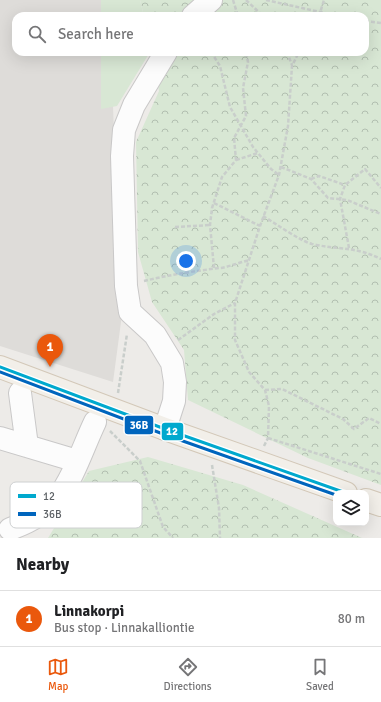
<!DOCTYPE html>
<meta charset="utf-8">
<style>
:root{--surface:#fff;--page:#f6f6f6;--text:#202124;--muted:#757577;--line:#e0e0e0;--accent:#ea580c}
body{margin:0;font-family:Signika,sans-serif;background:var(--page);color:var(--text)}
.controls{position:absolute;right:12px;bottom:12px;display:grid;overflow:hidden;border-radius:8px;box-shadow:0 4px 16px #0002}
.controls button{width:36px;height:36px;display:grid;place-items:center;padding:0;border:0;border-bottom:1px solid var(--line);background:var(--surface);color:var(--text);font:20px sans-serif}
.you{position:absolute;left:186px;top:261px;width:14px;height:14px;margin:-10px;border:3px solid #fff;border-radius:50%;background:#1a73e8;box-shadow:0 0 0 6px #1a73e833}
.badge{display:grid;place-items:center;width:26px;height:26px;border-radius:50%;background:var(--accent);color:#fff;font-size:13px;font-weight:700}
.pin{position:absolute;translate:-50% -33px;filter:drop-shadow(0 1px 2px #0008)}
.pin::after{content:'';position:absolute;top:21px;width:14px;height:12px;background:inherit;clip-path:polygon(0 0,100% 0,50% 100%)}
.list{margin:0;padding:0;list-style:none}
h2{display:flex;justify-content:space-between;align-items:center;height:52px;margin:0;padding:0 16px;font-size:17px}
h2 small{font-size:13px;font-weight:400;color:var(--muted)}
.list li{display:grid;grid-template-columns:26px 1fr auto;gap:12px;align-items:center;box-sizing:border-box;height:56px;padding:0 16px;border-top:1px solid var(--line)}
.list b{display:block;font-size:15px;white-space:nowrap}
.list p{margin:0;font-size:13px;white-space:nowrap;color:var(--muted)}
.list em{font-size:13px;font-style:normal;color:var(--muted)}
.icon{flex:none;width:22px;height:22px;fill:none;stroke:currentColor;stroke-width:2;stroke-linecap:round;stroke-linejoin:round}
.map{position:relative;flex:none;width:381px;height:538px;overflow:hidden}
.search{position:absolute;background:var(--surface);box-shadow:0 4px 16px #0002;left:12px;right:12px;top:12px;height:44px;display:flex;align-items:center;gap:10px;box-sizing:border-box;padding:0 14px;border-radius:12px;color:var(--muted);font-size:15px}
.sheet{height:108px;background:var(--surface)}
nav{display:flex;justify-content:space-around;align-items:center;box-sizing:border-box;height:56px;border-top:1px solid var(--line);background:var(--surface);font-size:11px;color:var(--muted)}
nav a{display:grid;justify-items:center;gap:2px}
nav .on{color:var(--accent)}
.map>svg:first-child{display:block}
.industrial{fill:#dedcd9}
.grass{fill:#d8e7d4}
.forest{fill:url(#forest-crowns)}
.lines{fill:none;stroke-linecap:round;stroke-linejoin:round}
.minor-casing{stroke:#c9c8c8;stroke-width:24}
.major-casing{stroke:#d3c8b8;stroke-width:24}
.path{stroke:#c9cecb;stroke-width:2.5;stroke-dasharray:4 2;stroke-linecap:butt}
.minor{stroke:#fcfcfc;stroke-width:22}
.major{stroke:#f2efe9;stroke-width:22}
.bus-1-casing{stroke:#fff;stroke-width:6}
.bus-2-casing{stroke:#fff;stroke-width:6}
.bus-1{stroke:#00a9ce;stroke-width:3}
.bus-2{stroke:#0065bd;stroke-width:3}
.key{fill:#fff;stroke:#ced0d1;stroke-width:1}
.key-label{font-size:11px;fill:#5d6165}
.line-badge{stroke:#fff;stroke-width:1.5}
.badge-label{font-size:11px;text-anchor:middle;font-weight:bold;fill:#fff}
</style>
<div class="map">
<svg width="381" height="538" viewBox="0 0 381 538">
<defs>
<pattern id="forest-crowns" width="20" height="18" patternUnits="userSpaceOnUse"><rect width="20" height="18" fill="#d8e7d4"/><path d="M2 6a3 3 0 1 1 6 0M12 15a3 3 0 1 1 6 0" fill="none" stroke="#b2bfb0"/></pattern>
</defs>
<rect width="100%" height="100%" fill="#edebe8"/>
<path class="industrial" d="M0,0H109V16H16V52H111L121,322L113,382L0,346Z"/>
<path class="grass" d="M101,0H140L144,16H101Z
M101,52H150L117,106L101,109Z"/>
<path class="forest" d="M140,0H381V485L308,458L188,400L184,350L152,302L138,252L136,142L159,91L151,52H365V16H144Z
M148,457L243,485L362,538H48L89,471Z"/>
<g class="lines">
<defs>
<path id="minor" d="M193,16L211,0
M20,393L27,446
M165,429L174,401L175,382L172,363L155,335L130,312L126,286L122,156L124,130L134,105L166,52
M0,438L77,461
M10,529C27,523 45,514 57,499C74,477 83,447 95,422"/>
<path id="major" d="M0,367L165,429L346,493
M366,500L381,505"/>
</defs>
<use href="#minor" class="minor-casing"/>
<use href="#major" class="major-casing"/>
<path class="path" d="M233,0L238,16
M246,0L263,16
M266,0L338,16
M319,16L324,0
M365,21L381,23
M211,52L220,66L230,107L253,147L271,169L279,175
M287,52L292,65
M236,160L258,153
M281,167L311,179L328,198L347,200L381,214
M311,179L319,176L345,185
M214,203L260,226
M263,216C275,223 300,241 312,244C338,250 355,246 381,259
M175,227L210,225
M349,248L340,199L345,185L365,169L381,188
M214,268L210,225L212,208L222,177L236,160L234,138L246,116L243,88L248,62L246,52
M144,281C169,275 194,271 220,268C229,267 240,262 250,260
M178,340L214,314L235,303
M265,390L282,389L343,419L354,429L369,418L381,424
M118,393L127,334
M110,431L140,461L163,527L173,538
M268,438L381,474
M264,446L268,438L269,406L265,390L249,372L235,340V303L260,226L279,175L288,126L292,66L299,52
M212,465L219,508L220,538"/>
<use href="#minor" class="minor"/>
<use href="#major" class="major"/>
<defs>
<path id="bus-1" d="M0,367L165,429L346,493"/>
<path id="bus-2" d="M0,372L163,434L336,495"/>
</defs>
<use href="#bus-1" class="bus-1-casing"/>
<use href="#bus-2" class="bus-2-casing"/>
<use href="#bus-1" class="bus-1"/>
<use href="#bus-2" class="bus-2"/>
</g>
<rect x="10" y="482" width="132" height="46" rx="6" class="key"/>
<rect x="18" y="494" width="18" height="4" fill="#00a9ce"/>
<rect x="18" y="512" width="18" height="4" fill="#0065bd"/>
<g class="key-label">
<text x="43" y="500">12</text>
<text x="43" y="518">36B</text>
</g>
<g class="line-badge">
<rect x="124" y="415" width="30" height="20" rx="4" fill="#0065bd"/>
<rect x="161" y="422" width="23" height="19" rx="4" fill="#00a9ce"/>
</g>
<g class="badge-label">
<text x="139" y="429">36B</text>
<text x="172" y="435">12</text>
</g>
</svg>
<div class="controls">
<button><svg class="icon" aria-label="layers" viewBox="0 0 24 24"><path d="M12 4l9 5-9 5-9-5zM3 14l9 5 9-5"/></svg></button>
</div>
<div class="you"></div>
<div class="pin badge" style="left:50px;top:367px">1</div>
<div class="search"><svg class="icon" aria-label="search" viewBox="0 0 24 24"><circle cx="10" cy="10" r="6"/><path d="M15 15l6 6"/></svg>Search here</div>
</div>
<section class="sheet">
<h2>Nearby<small></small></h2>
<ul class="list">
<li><span class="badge">1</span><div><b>Linnakorpi</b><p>Bus stop · Linnakalliontie</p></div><em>80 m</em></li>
</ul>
</section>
<nav>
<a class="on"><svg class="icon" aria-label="map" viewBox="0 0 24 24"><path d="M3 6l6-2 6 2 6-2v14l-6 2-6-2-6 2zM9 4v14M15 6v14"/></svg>Map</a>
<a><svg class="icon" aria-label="directions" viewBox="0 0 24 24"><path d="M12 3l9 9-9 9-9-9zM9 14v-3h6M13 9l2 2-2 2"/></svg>Directions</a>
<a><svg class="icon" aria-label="saved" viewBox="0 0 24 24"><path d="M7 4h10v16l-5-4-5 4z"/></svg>Saved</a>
</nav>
